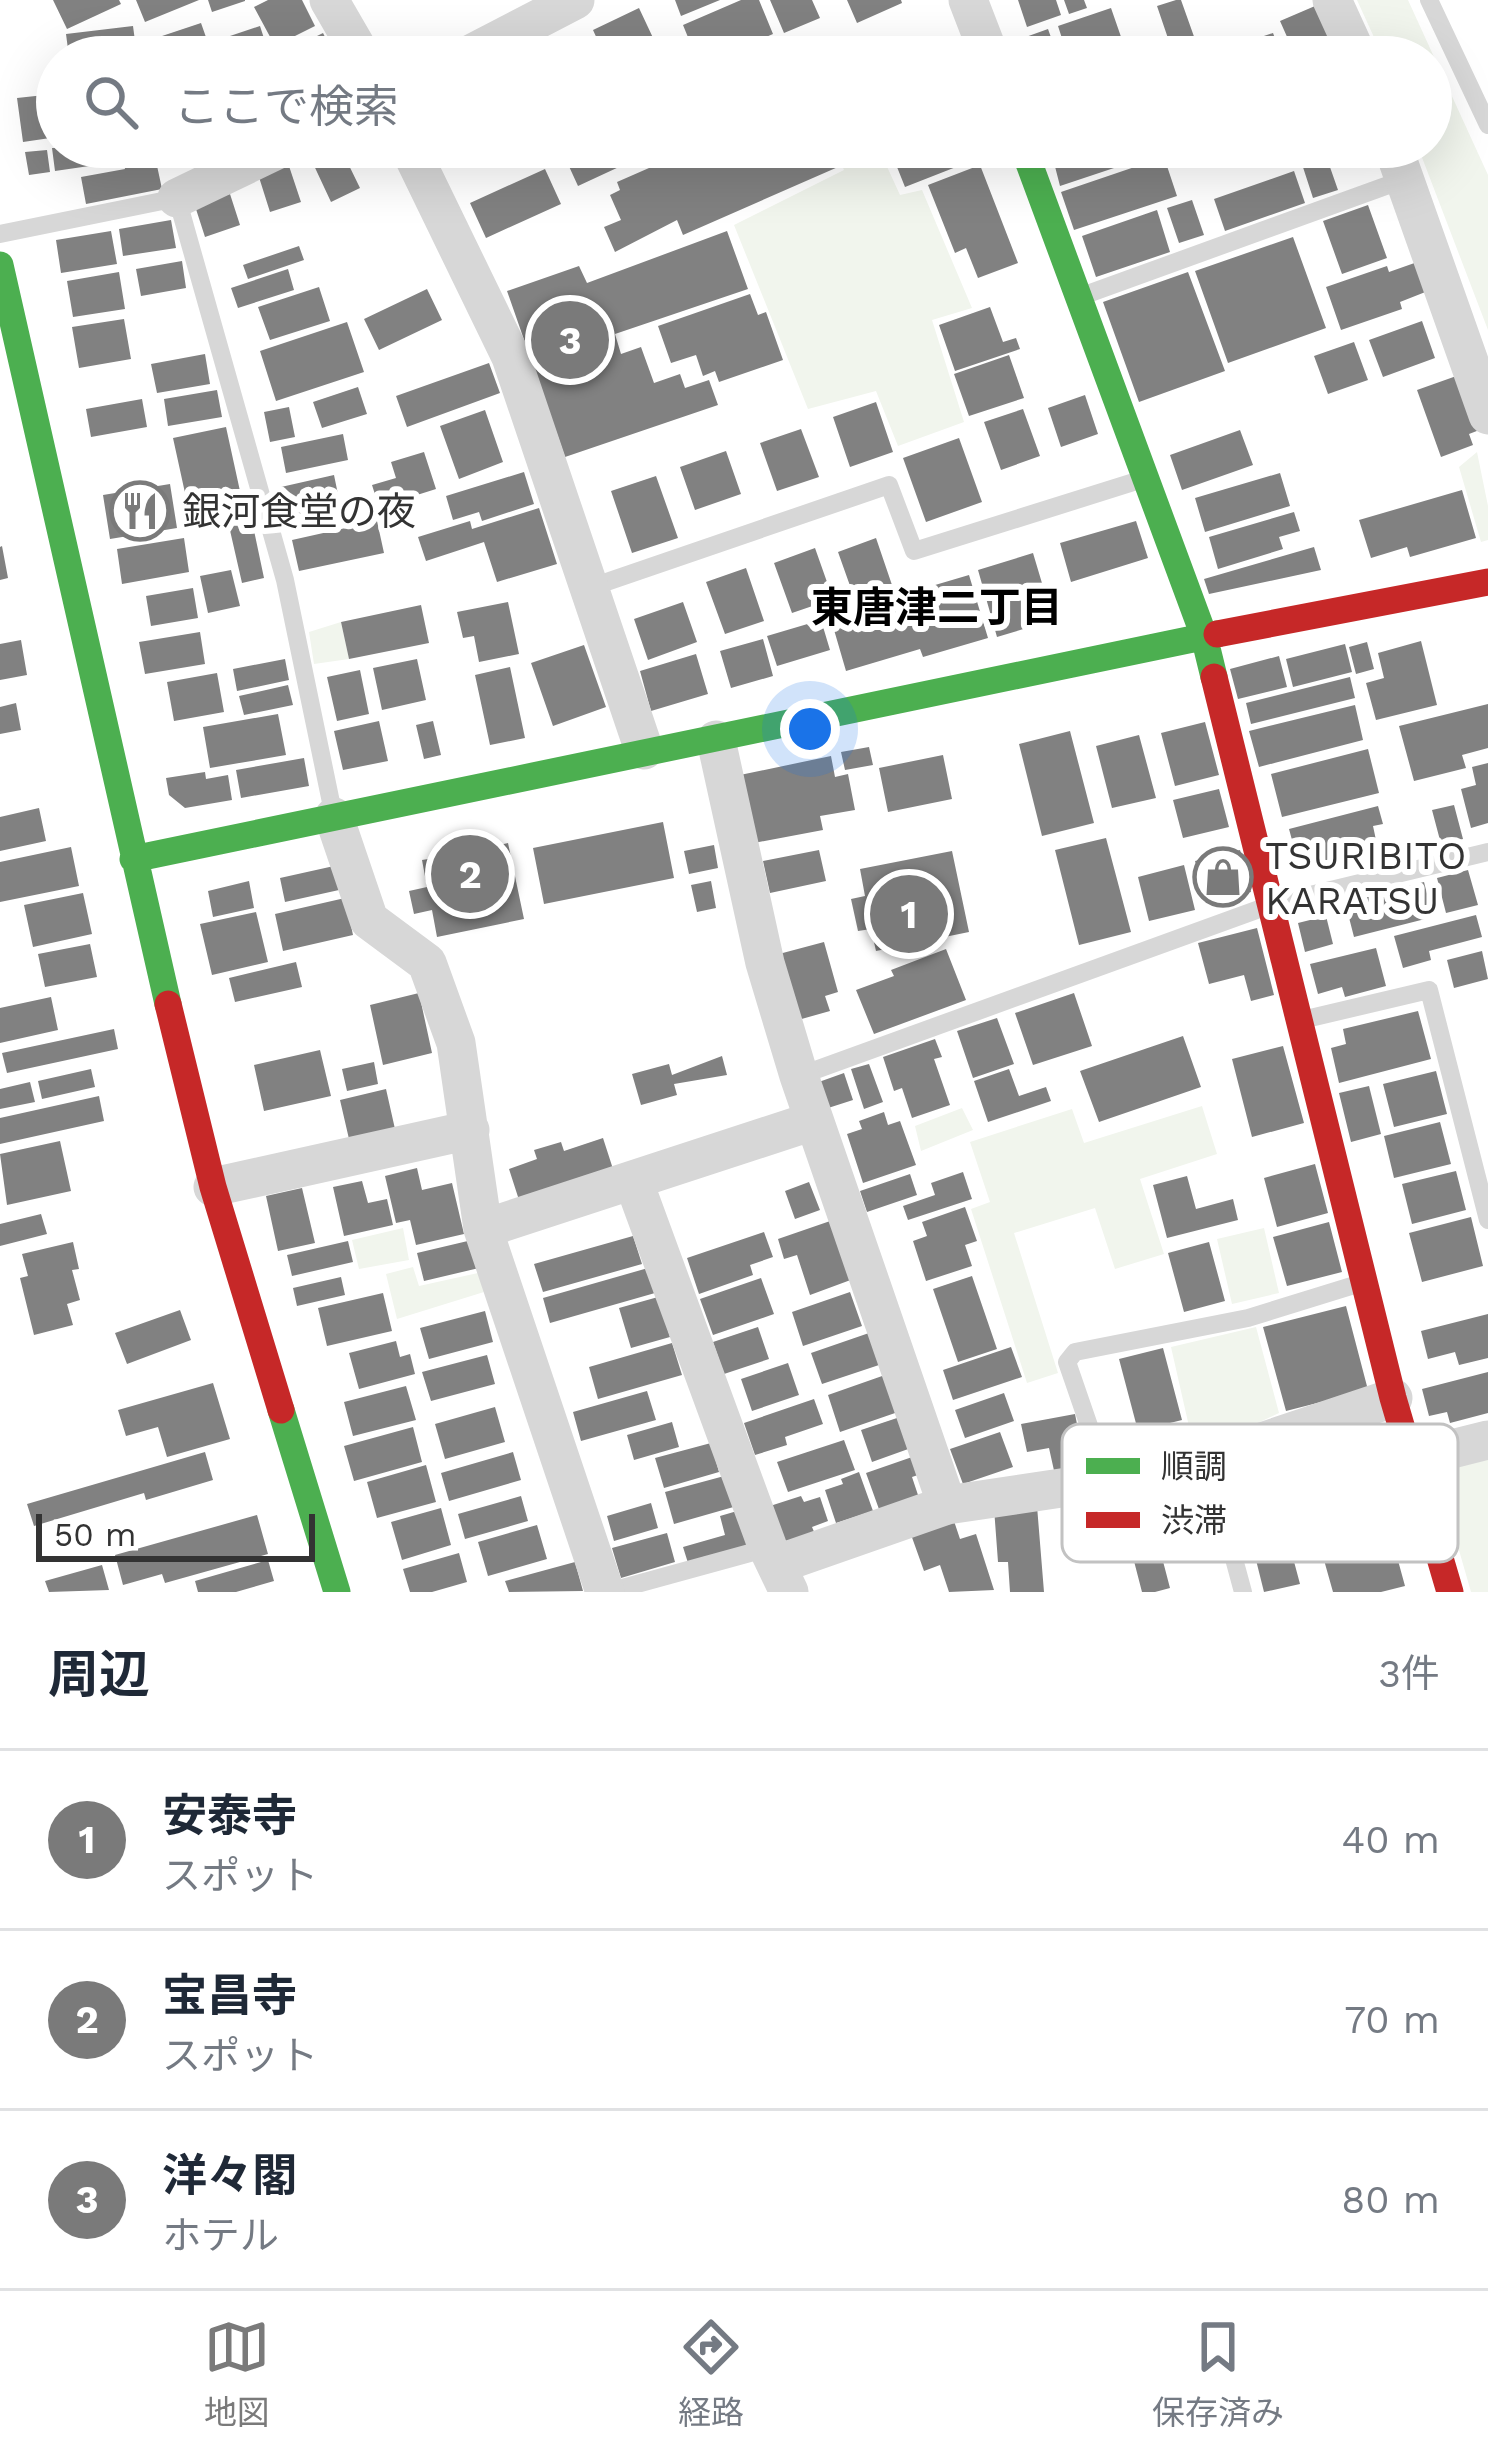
<!DOCTYPE html>
<html lang="ja">
<meta charset="utf-8">
<style>
:root{--surface:#fff;--page:#f6f6f7;--text:#1f2937;--muted:#747a83;--line:#e0e1e3;--accent:#7a7a7a}
body{margin:0;font-family:"Work Sans","Noto Sans JP",sans-serif;background:var(--page);color:var(--text)}
.scale{position:absolute;left:36px;bottom:30px;width:279px;box-sizing:border-box;padding-left:12px;border:6px solid #333;border-top:0;font-size:33px;line-height:42px;white-space:nowrap;color:#333;-webkit-text-stroke:9px #fff;paint-order:stroke}
.you{position:absolute;left:810px;top:729px;width:42px;height:42px;margin:-30px;border:9px solid #fff;border-radius:50%;background:#1a73e8;box-shadow:0 0 0 18px #1a73e833}
.badge{display:grid;place-items:center;width:78px;height:78px;border-radius:50%;background:var(--accent);color:#fff;font-size:39px;font-weight:700}
.pin{position:absolute;translate:-50% -50%;border:6px solid #fff;box-shadow:0 3px 12px #0006}
.list{margin:0;padding:0;list-style:none}
h2{display:flex;justify-content:space-between;align-items:center;height:156px;margin:0;padding:0 48px;font-size:51px}
h2 small{font-size:39px;font-weight:400;color:var(--muted)}
.list li{display:grid;grid-template-columns:78px 1fr auto;gap:36px;align-items:center;box-sizing:border-box;height:180px;padding:0 48px;border-top:3px solid var(--line)}
.list b{display:block;font-size:45px;white-space:nowrap}
.list p{margin:0;font-size:39px;white-space:nowrap;color:var(--muted)}
.list em{font-size:39px;font-style:normal;color:var(--muted)}
.icon{flex:none;width:66px;height:66px;fill:none;stroke:currentColor;stroke-width:2;stroke-linecap:round;stroke-linejoin:round}
.map{position:relative;flex:none;width:1488px;height:1592px;overflow:hidden}
.search{position:absolute;background:var(--surface);box-shadow:0 12px 48px #0002;left:36px;right:36px;top:36px;height:132px;display:flex;align-items:center;gap:30px;box-sizing:border-box;padding:0 42px;border-radius:66px;color:var(--muted);font-size:45px}
.sheet{height:696px;background:var(--surface)}
nav{display:flex;justify-content:space-around;align-items:center;box-sizing:border-box;height:168px;border-top:3px solid var(--line);background:var(--surface);font-size:33px;color:var(--muted)}
nav a{display:grid;justify-items:center;gap:6px}
nav .on{color:var(--accent)}
.map>svg:first-child{display:block}
.green{fill:#f1f5ed}
.building{fill:#818181}
.lines{fill:none;stroke-linecap:round;stroke-linejoin:round}
.lane{stroke:#d7d7d7;stroke-width:18}
.street{stroke:#d7d7d7;stroke-width:39}
.fast{stroke:#4caf50;stroke-width:27}
.jam{stroke:#c62828;stroke-width:27}
.labels{text-anchor:middle;stroke-width:12;stroke-linejoin:round;paint-order:stroke}
.poi-label{font-size:39px;fill:#333;stroke:#fff;text-anchor:start}
.neighbourhood-label{font-size:42px;font-weight:bold;fill:#000;stroke:#fff}
.key{fill:#fff;stroke:#c2c2c2;stroke-width:3}
.key-label{font-size:33px;fill:#333}
</style>
<div class="map">
<svg width="1488" height="1592" viewBox="0 0 1488 1592">
<rect width="100%" height="100%" fill="#fff"/>
<path class="green" d="M1357,0H1408L1488,175V330L1418,147H1431V57H1383Z
M834,147H878L900,195L922,190L972,308L932,320L964,422L898,446L876,391L808,409L734,225L844,170Z
M1477,452L1488,506V540L1481,542L1459,467Z
M341,622L349,659L314,664L309,632Z
M1202,1106L1217,1154L1140,1179L1164,1254L1115,1269L1095,1208L1014,1233L1058,1373L1027,1383L971,1209L990,1202L970,1142L1072,1109L1084,1143Z
M962,1108L973,1130L921,1151L915,1126Z
M403,1228L409,1260L359,1269L352,1240Z
M1264,1228L1279,1293L1232,1304L1217,1239Z
M413,1267L419,1286L478,1273L484,1292L397,1319L386,1274Z
M1256,1327L1279,1413L1195,1453L1171,1347Z
M1488,1452V1592H1471L1438,1477L1450,1462Z"/>
<path class="building" d="M53,0H119L121,4L67,29Z
M136,0H199L145,22Z
M208,0H245V1L212,12Z
M268,0H302L315,26L275,46L254,7Z
M675,0H720L681,16Z
M741,0H759L773,34L719,57H696L683,25Z
M770,0H812L820,18L784,33Z
M847,0H901L902,3L857,23Z
M1018,0H1056L1061,15L1027,27Z
M1064,0H1084L1087,8L1069,14Z
M1176,0H1181L1197,45L1173,53L1157,6Z
M1322,3L1342,51L1329,57H1296L1280,21Z
M639,8L662,57H582L579,51L598,41L593,30Z
M1111,8L1128,57H1068L1058,26Z
M201,23L213,57H165L159,37Z
M133,26L137,56L69,57L66,34Z
M260,26L270,57H230L224,38Z
M1048,29L1058,57H1010L1006,44Z
M323,33L332,51L320,57H275Z
M1273,33L1282,57H1254L1249,41Z
M557,36L568,57H514Z
M781,38L789,57H737Z
M1238,45L1242,57H1215L1213,53Z
M54,94L57,137L23,142L17,98Z
M108,147L110,163L55,171L52,148Z
M120,147H153L162,189L86,204L81,177L125,169Z
M331,147H340L360,188L331,202L310,157Z
M434,147H500L467,163L461,150L441,159Z
M572,147H628L634,160L578,186L567,162L577,158Z
M697,147H711L716,159L742,147H829L838,167L683,235L677,220L615,252L604,227L621,220L610,195L620,190L617,182Z
M889,147H974L979,158L905,187Z
M1050,147H1174V148L1060,186Z
M1277,147H1312V148L1281,158Z
M47,150L50,172L29,175L25,152Z
M1324,150L1338,190L1313,198L1300,158Z
M1164,157L1177,196L1074,230L1061,192Z
M288,163L301,202L270,212L258,174Z
M980,165L1018,263L978,278L966,248L955,253L928,185Z
M545,169L561,204L486,238L470,203Z
M1294,171L1305,203L1225,231L1214,199Z
M230,194L240,225L205,237L195,206Z
M1192,200L1204,235L1179,243L1167,208Z
M1368,205L1387,258L1342,274L1323,221Z
M1157,210L1170,252L1096,277L1082,236Z
M171,220L176,248L123,256L119,229Z
M111,231L117,264L61,273L56,240Z
M727,231L748,289L615,334L621,354L641,347L654,383L680,374L685,388L709,380L718,405L565,457L507,291L579,266L587,283Z
M1293,237L1326,328L1228,363L1195,271Z
M299,246L304,260L248,279L243,265Z
M1423,260L1433,289L1400,302L1402,309L1341,330L1326,287L1387,266L1389,272Z
M182,261L186,288L141,296L136,269Z
M288,269L294,290L238,308L231,288Z
M119,272L125,309L73,317L67,281Z
M1188,272L1225,371L1139,402L1103,302Z
M319,287L330,321L270,340L258,307Z
M427,289L442,320L379,350L364,319Z
M750,294L758,315L766,312L783,360L719,382L715,371L703,376L696,355L671,363L658,326Z
M990,307L1003,342L1016,338L1020,349L955,371L939,325Z
M124,319L131,359L79,368L72,327Z
M1422,321L1435,358L1383,377L1369,340Z
M347,322L364,372L276,401L260,351Z
M1354,342L1368,380L1328,394L1314,356Z
M205,354L210,384L157,393L151,364Z
M1009,355L1024,398L969,416L954,374Z
M489,363L500,393L407,427L396,396Z
M1462,374L1482,429L1469,434L1473,445L1441,457L1417,390Z
M358,387L367,414L322,428L313,402Z
M217,390L222,417L168,426L164,399Z
M1085,395L1098,434L1061,447L1048,408Z
M142,399L147,427L91,437L86,409Z
M876,402L893,452L850,467L833,417Z
M289,407L295,437L270,442L264,412Z
M1023,409L1040,456L1001,470L984,422Z
M485,410L503,462L459,479L440,426Z
M226,427L245,514L192,525L173,438Z
M801,429L819,477L777,491L760,443Z
M1240,430L1253,465L1182,490L1170,455Z
M343,434L348,460L286,473L281,447Z
M959,438L982,502L926,522L903,458Z
M726,451L741,494L695,510L680,467Z
M424,452L436,489L379,507L372,485L396,478L391,462Z
M524,472L534,504L482,521L479,512L453,520L446,496Z
M1280,473L1290,506L1205,532L1195,498Z
M334,475L341,509L288,520L281,487Z
M656,476L678,538L632,553L611,491Z
M170,484L177,528L110,539L103,495Z
M1462,490L1476,538L1410,557L1407,547L1371,558L1359,520Z
M539,508L557,564L497,582L484,542L426,561L418,537L470,521L472,529Z
M1294,512L1300,531L1279,537L1283,549L1218,569L1209,537Z
M252,521L264,578L242,583L229,526Z
M377,521L384,553L299,571L292,540Z
M1136,521L1148,558L1071,582L1060,543Z
M184,538L189,572L122,584L117,549Z
M876,538L892,585L854,597L838,552Z
M2,546L8,578L0,580V547Z
M1314,547L1321,570L1209,594L1204,579Z
M815,548L833,599L792,613L774,563Z
M1033,553L1053,620L997,637L978,570Z
M746,568L764,621L725,634L706,582Z
M231,570L240,606L208,613L200,576Z
M969,575L988,638L923,657L920,649L846,671L830,616Z
M193,588L198,618L151,626L146,596Z
M508,602L519,654L479,662L474,636L463,638L457,612Z
M683,602L697,642L648,660L634,619Z
M421,605L429,643L349,659L341,622Z
M821,620L830,650L777,666L767,636Z
M200,632L205,664L145,674L139,642Z
M763,639L773,676L731,688L720,651Z
M21,640L27,675L0,680V644Z
M1421,641L1437,705L1376,720L1366,683L1384,678L1378,653Z
M1367,642L1374,669L1356,674L1349,647Z
M1345,644L1352,672L1293,687L1286,659Z
M584,645L606,707L553,726L531,663Z
M696,654L708,694L651,711L640,671Z
M1279,656L1287,687L1238,699L1230,669Z
M285,659L289,680L237,691L233,669Z
M417,659L426,700L382,710L373,668Z
M510,667L525,738L490,745L475,675Z
M360,670L369,714L337,721L327,677Z
M217,673L224,712L174,721L167,682Z
M1350,677L1355,698L1251,724L1246,703Z
M288,685L293,705L244,715L239,696Z
M16,703L21,730L0,734V707Z
M1488,704V748L1462,755L1466,768L1414,781L1399,726Z
M1355,705L1363,740L1259,767L1249,731Z
M278,714L286,755L210,768L203,727Z
M379,721L388,761L343,770L334,731Z
M433,721L441,755L424,759L416,725Z
M1205,722L1219,775L1175,786L1161,733Z
M1070,731L1094,823L1042,836L1019,744Z
M1139,735L1156,798L1112,808L1096,746Z
M869,747L873,765L845,770L841,752Z
M1368,749L1379,793L1282,817L1271,774Z
M943,755L952,799L888,812L879,768Z
M831,756L835,777L848,774L855,810L820,816L823,830L754,843L740,775Z
M304,758L309,786L241,798L236,770Z
M1488,763V823L1471,828L1461,789L1476,785L1472,767Z
M205,772L206,779L228,775L232,800L185,808L169,795L166,778Z
M1219,789L1229,827L1183,838L1173,800Z
M1454,805L1463,839L1441,844L1432,810Z
M1378,806L1383,824L1373,826L1379,854L1321,869L1318,858L1298,862L1289,829Z
M39,808L46,841L0,851V817Z
M663,822L674,878L544,904L533,848Z
M480,837L483,849L508,843L524,919L437,937L432,910L414,914L409,891L427,887L422,860L446,856L443,844Z
M1106,838L1131,932L1079,945L1055,850Z
M714,845L718,868L689,874L684,851Z
M71,847L79,886L0,902V862Z
M819,850L826,881L770,893L763,861Z
M1240,850L1251,892L1206,903L1195,861Z
M952,851L969,932L876,951L871,929L858,931L851,899L865,896L860,869Z
M1184,865L1195,910L1149,921L1138,877Z
M334,866L339,890L285,902L280,878Z
M1468,870L1478,905L1446,913L1437,878Z
M249,881L254,908L213,917L208,891Z
M711,881L716,908L697,912L691,885Z
M1424,882L1433,917L1354,937L1345,902Z
M83,893L92,934L33,947L24,905Z
M345,898L353,935L283,951L275,914Z
M256,912L268,962L212,975L200,924Z
M1476,915L1482,937L1429,951L1431,960L1403,968L1394,936Z
M1326,916L1333,944L1305,952L1298,923Z
M1257,928L1274,995L1251,1001L1244,975L1209,984L1198,943Z
M824,942L838,992L825,996L830,1011L798,1020L779,954Z
M90,944L97,977L45,987L38,954Z
M1376,948L1386,986L1345,997L1342,987L1318,994L1310,964Z
M946,949L966,1000L874,1034L856,990L894,976L891,970Z
M1482,951L1488,979L1454,988L1447,960Z
M296,962L302,987L235,1002L229,978Z
M419,993L432,1053L383,1065L370,1005Z
M1074,993L1092,1046L1033,1065L1015,1013Z
M51,997L58,1030L0,1043V1008Z
M1418,1011L1431,1059L1339,1083L1331,1048L1346,1044L1343,1029Z
M997,1018L1014,1064L973,1078L957,1031Z
M114,1029L118,1049L7,1073L2,1053Z
M1183,1036L1201,1087L1099,1122L1080,1071Z
M935,1039L942,1057L934,1059L950,1105L912,1118L902,1088L894,1091L883,1057Z
M1283,1046L1304,1123L1252,1137L1232,1059Z
M320,1050L331,1096L264,1111L254,1065Z
M722,1056L727,1075L674,1084L677,1095L641,1105L632,1074L669,1064L672,1075Z
M374,1062L378,1084L347,1091L342,1069Z
M869,1064L883,1102L864,1109L851,1069Z
M91,1069L95,1087L42,1099L38,1081Z
M1009,1069L1019,1096L1046,1087L1051,1101L988,1122L974,1081Z
M1436,1071L1447,1114L1394,1127L1383,1084Z
M844,1073L853,1100L825,1109L816,1083Z
M30,1082L35,1102L0,1109V1089Z
M1369,1086L1381,1134L1351,1142L1339,1093Z
M386,1089L395,1129L349,1139L340,1100Z
M99,1096L104,1121L0,1144V1118Z
M884,1112L888,1125L900,1121L916,1165L863,1183L847,1134L862,1129L859,1121Z
M1440,1122L1451,1164L1394,1178L1384,1136Z
M603,1138L613,1169L519,1200L509,1169L537,1159L534,1150L561,1142L564,1151Z
M60,1141L71,1191L7,1205L0,1154Z
M1315,1164L1328,1213L1277,1227L1264,1178Z
M417,1168L422,1190L452,1183L464,1234L416,1245L410,1220L396,1223L385,1176Z
M1456,1171L1466,1210L1412,1224L1402,1184Z
M963,1172L972,1199L908,1220L903,1206L935,1195L931,1183Z
M910,1174L917,1195L867,1212L860,1191Z
M1187,1176L1196,1209L1233,1199L1238,1220L1167,1238L1153,1185Z
M362,1181L368,1203L387,1199L393,1225L344,1236L333,1187Z
M809,1182L820,1210L795,1219L785,1191Z
M302,1188L315,1243L278,1251L266,1196Z
M965,1207L977,1241L965,1245L972,1266L926,1281L913,1241L927,1236L922,1222Z
M41,1214L47,1234L0,1246V1224Z
M1471,1217L1483,1266L1422,1282L1409,1233Z
M836,1219L856,1278L810,1295L797,1255L784,1259L778,1239Z
M1329,1222L1342,1272L1287,1286L1273,1237Z
M764,1232L773,1257L750,1265L753,1275L699,1294L687,1258Z
M633,1236L642,1264L543,1292L534,1264Z
M472,1240L479,1268L424,1281L417,1253Z
M348,1241L353,1262L292,1276L287,1255Z
M73,1242L79,1269L72,1270L80,1300L67,1304L73,1325L34,1335L20,1278L28,1276L22,1254Z
M1209,1242L1225,1301L1184,1312L1168,1253Z
M648,1268L655,1293L550,1323L543,1298Z
M972,1276L997,1349L958,1362L933,1289Z
M341,1277L345,1295L297,1306L293,1288Z
M761,1278L774,1314L713,1335L700,1299Z
M850,1292L862,1326L803,1346L792,1312Z
M383,1293L392,1331L327,1346L318,1308Z
M658,1297L670,1337L631,1348L619,1308Z
M1346,1306L1368,1390L1286,1411L1263,1327Z
M180,1310L191,1340L127,1364L115,1333Z
M485,1311L493,1342L429,1359L420,1328Z
M1488,1314V1358L1459,1365L1455,1352L1428,1359L1421,1331Z
M758,1327L769,1359L724,1374L713,1342Z
M869,1333L879,1365L822,1384L811,1353Z
M396,1341L400,1357L410,1354L415,1374L359,1389L349,1353Z
M672,1343L682,1375L598,1399L589,1367Z
M1011,1347L1022,1377L953,1400L943,1370Z
M1163,1348L1182,1420L1138,1431L1119,1359Z
M487,1355L495,1384L431,1401L422,1372Z
M788,1363L799,1395L752,1411L741,1379Z
M1488,1372V1413L1450,1423L1447,1412L1429,1416L1422,1389Z
M885,1375L898,1412L840,1432L828,1395Z
M213,1383L230,1439L167,1457L158,1427L126,1436L118,1410Z
M406,1386L416,1420L353,1436L344,1402Z
M647,1391L656,1420L581,1441L573,1412Z
M1004,1393L1014,1421L965,1438L955,1410Z
M814,1399L823,1424L785,1437L787,1445L755,1455L744,1423Z
M495,1407L505,1442L445,1459L435,1424Z
M1075,1414L1086,1469L1055,1475L1049,1448L1027,1452L1021,1424Z
M900,1417L911,1448L872,1462L861,1430Z
M672,1422L679,1447L634,1460L627,1435Z
M413,1427L422,1462L354,1481L344,1446Z
M1000,1432L1013,1467L963,1484L950,1449Z
M844,1440L855,1470L788,1492L777,1462Z
M711,1443L719,1472L664,1488L655,1458Z
M205,1452L213,1480L146,1500L144,1493L34,1526L27,1504Z
M513,1452L521,1480L449,1501L441,1473Z
M915,1456L921,1474L912,1477L919,1498L880,1512L866,1473Z
M426,1465L436,1502L377,1518L367,1482Z
M859,1472L873,1511L836,1523L825,1490L843,1484L841,1479Z
M728,1475L737,1506L674,1524L665,1492Z
M521,1496L528,1521L465,1539L458,1514Z
M801,1496L804,1502L820,1497L828,1521L812,1527L815,1534L783,1544L770,1506Z
M1147,1500L1170,1588L1155,1592H1142L1120,1507Z
M651,1503L658,1528L614,1541L607,1516Z
M1037,1506L1044,1592H1010L1008,1562H998L994,1508Z
M441,1508L451,1545L402,1560L391,1522Z
M744,1509L754,1544L688,1563L683,1547L725,1535L720,1516Z
M257,1515L268,1554L165,1583L162,1574L123,1585L115,1555Z
M952,1515L960,1539L976,1534L994,1590L949,1592L940,1565L924,1571L909,1529Z
M537,1525L547,1559L488,1576L478,1542Z
M667,1533L675,1562L621,1578L612,1548Z
M1391,1535L1405,1586L1381,1592H1333L1322,1553Z
M1288,1539L1300,1584L1264,1592L1253,1548Z
M459,1553L467,1582L432,1592H410L403,1569Z
M268,1560L274,1581L236,1592H198L195,1581Z
M575,1562L583,1591L509,1592L505,1581Z
M102,1565L109,1590L49,1592L45,1581Z"/>
<g class="lines">
<path class="lane" d="M1429,0L1488,125
M0,234L177,198L285,580L333,812
M1082,296L1405,179
M589,588L889,485L914,551L1140,480
M1306,1019L1429,990L1488,1220
M799,1076L1273,904L1488,852
M1108,1481L1067,1362L1075,1352L1248,1318L1361,1283
M1230,1544L1243,1592
M608,1592L768,1548"/>
<path class="street" d="M329,0L362,57
M968,0L990,57
M1332,0L1358,57
M465,57L575,0
M409,147L511,357L644,750
M1393,147L1488,415
M177,198L283,147
M716,740L765,963L799,1076L947,1505
M334,817L369,920L427,963L456,1043L483,1229L605,1592
M633,1180L768,1548L789,1592
M213,1187L470,1130
M483,1229L813,1121
M1412,1459L1488,1440
M778,1564L947,1505L1175,1471L1393,1398"/>
<path class="fast" d="M1023,147L1204,636L1214,677
M0,265L168,1004
M133,859L1217,634
M281,1410L337,1592"/>
<path class="jam" d="M1217,634L1488,582
M1214,677L1393,1398L1450,1592
M168,1004L213,1187L281,1410"/>
</g>
<defs>
<symbol id="restaurant-ring" viewBox="-11 -11 22 22"><circle r="9.5" fill="#fff" stroke="#7a7a7a" stroke-width="1.5"/><path d="M-5-6h1v4h1v-4h1v4h1v-4h1v5L-1.5 .5V6h-2V.5L-5-1ZM5-6V6H3V1.5H1.5Q1.5-4 5-6Z" fill="#7a7a7a"/></symbol>
<symbol id="shop-ring" viewBox="-11 -11 22 22"><circle r="9.5" fill="#fff" stroke="#7a7a7a" stroke-width="1.5"/><path d="M-5-2.5h2.3a2.7 3.5 0 0 1 5.4 0H5L5.5 6h-11ZM-1.5-2.5h3a1.5 2.3 0 0 0-3 0Z" fill="#7a7a7a"/></symbol>
</defs>
<g fill-rule="evenodd">
<use href="#restaurant-ring" x="107" y="478" width="66" height="66"/>
<use href="#shop-ring" x="1190" y="844" width="66" height="66"/>
</g>
<g class="labels">
<g class="poi-label">
<text x="182" y="525">銀河食堂の夜</text>
<text x="1265" y="869">TSURIBITO<tspan x="1265" dy="45">KARATSU</tspan></text>
</g>
<g class="neighbourhood-label">
<text x="937" y="622">東唐津二丁目</text>
</g>
</g>
<rect x="1062" y="1424" width="396" height="138" rx="18" class="key"/>
<rect x="1086" y="1458" width="54" height="16" fill="#4caf50"/>
<rect x="1086" y="1512" width="54" height="16" fill="#c62828"/>
<g class="key-label">
<text x="1161" y="1478">順調</text>
<text x="1161" y="1532">渋滞</text>
</g>
</svg>
<div class="scale">50 m</div>
<div class="you"></div>
<div class="pin badge" style="left:909px;top:914px">1</div>
<div class="pin badge" style="left:470px;top:874px">2</div>
<div class="pin badge" style="left:570px;top:340px">3</div>
<div class="search"><svg class="icon" aria-label="search" viewBox="0 0 24 24"><circle cx="10" cy="10" r="6"/><path d="M15 15l6 6"/></svg>ここで検索</div>
</div>
<section class="sheet">
<h2>周辺<small>3件</small></h2>
<ul class="list">
<li><span class="badge">1</span><div><b>安泰寺</b><p>スポット</p></div><em>40 m</em></li>
<li><span class="badge">2</span><div><b>宝昌寺</b><p>スポット</p></div><em>70 m</em></li>
<li><span class="badge">3</span><div><b>洋々閣</b><p>ホテル</p></div><em>80 m</em></li>
</ul>
</section>
<nav>
<a class="on"><svg class="icon" aria-label="map" viewBox="0 0 24 24"><path d="M3 6l6-2 6 2 6-2v14l-6 2-6-2-6 2zM9 4v14M15 6v14"/></svg>地図</a>
<a><svg class="icon" aria-label="directions" viewBox="0 0 24 24"><path d="M12 3l9 9-9 9-9-9zM9 14v-3h6M13 9l2 2-2 2"/></svg>経路</a>
<a><svg class="icon" aria-label="saved" viewBox="0 0 24 24"><path d="M7 4h10v16l-5-4-5 4z"/></svg>保存済み</a>
</nav>
